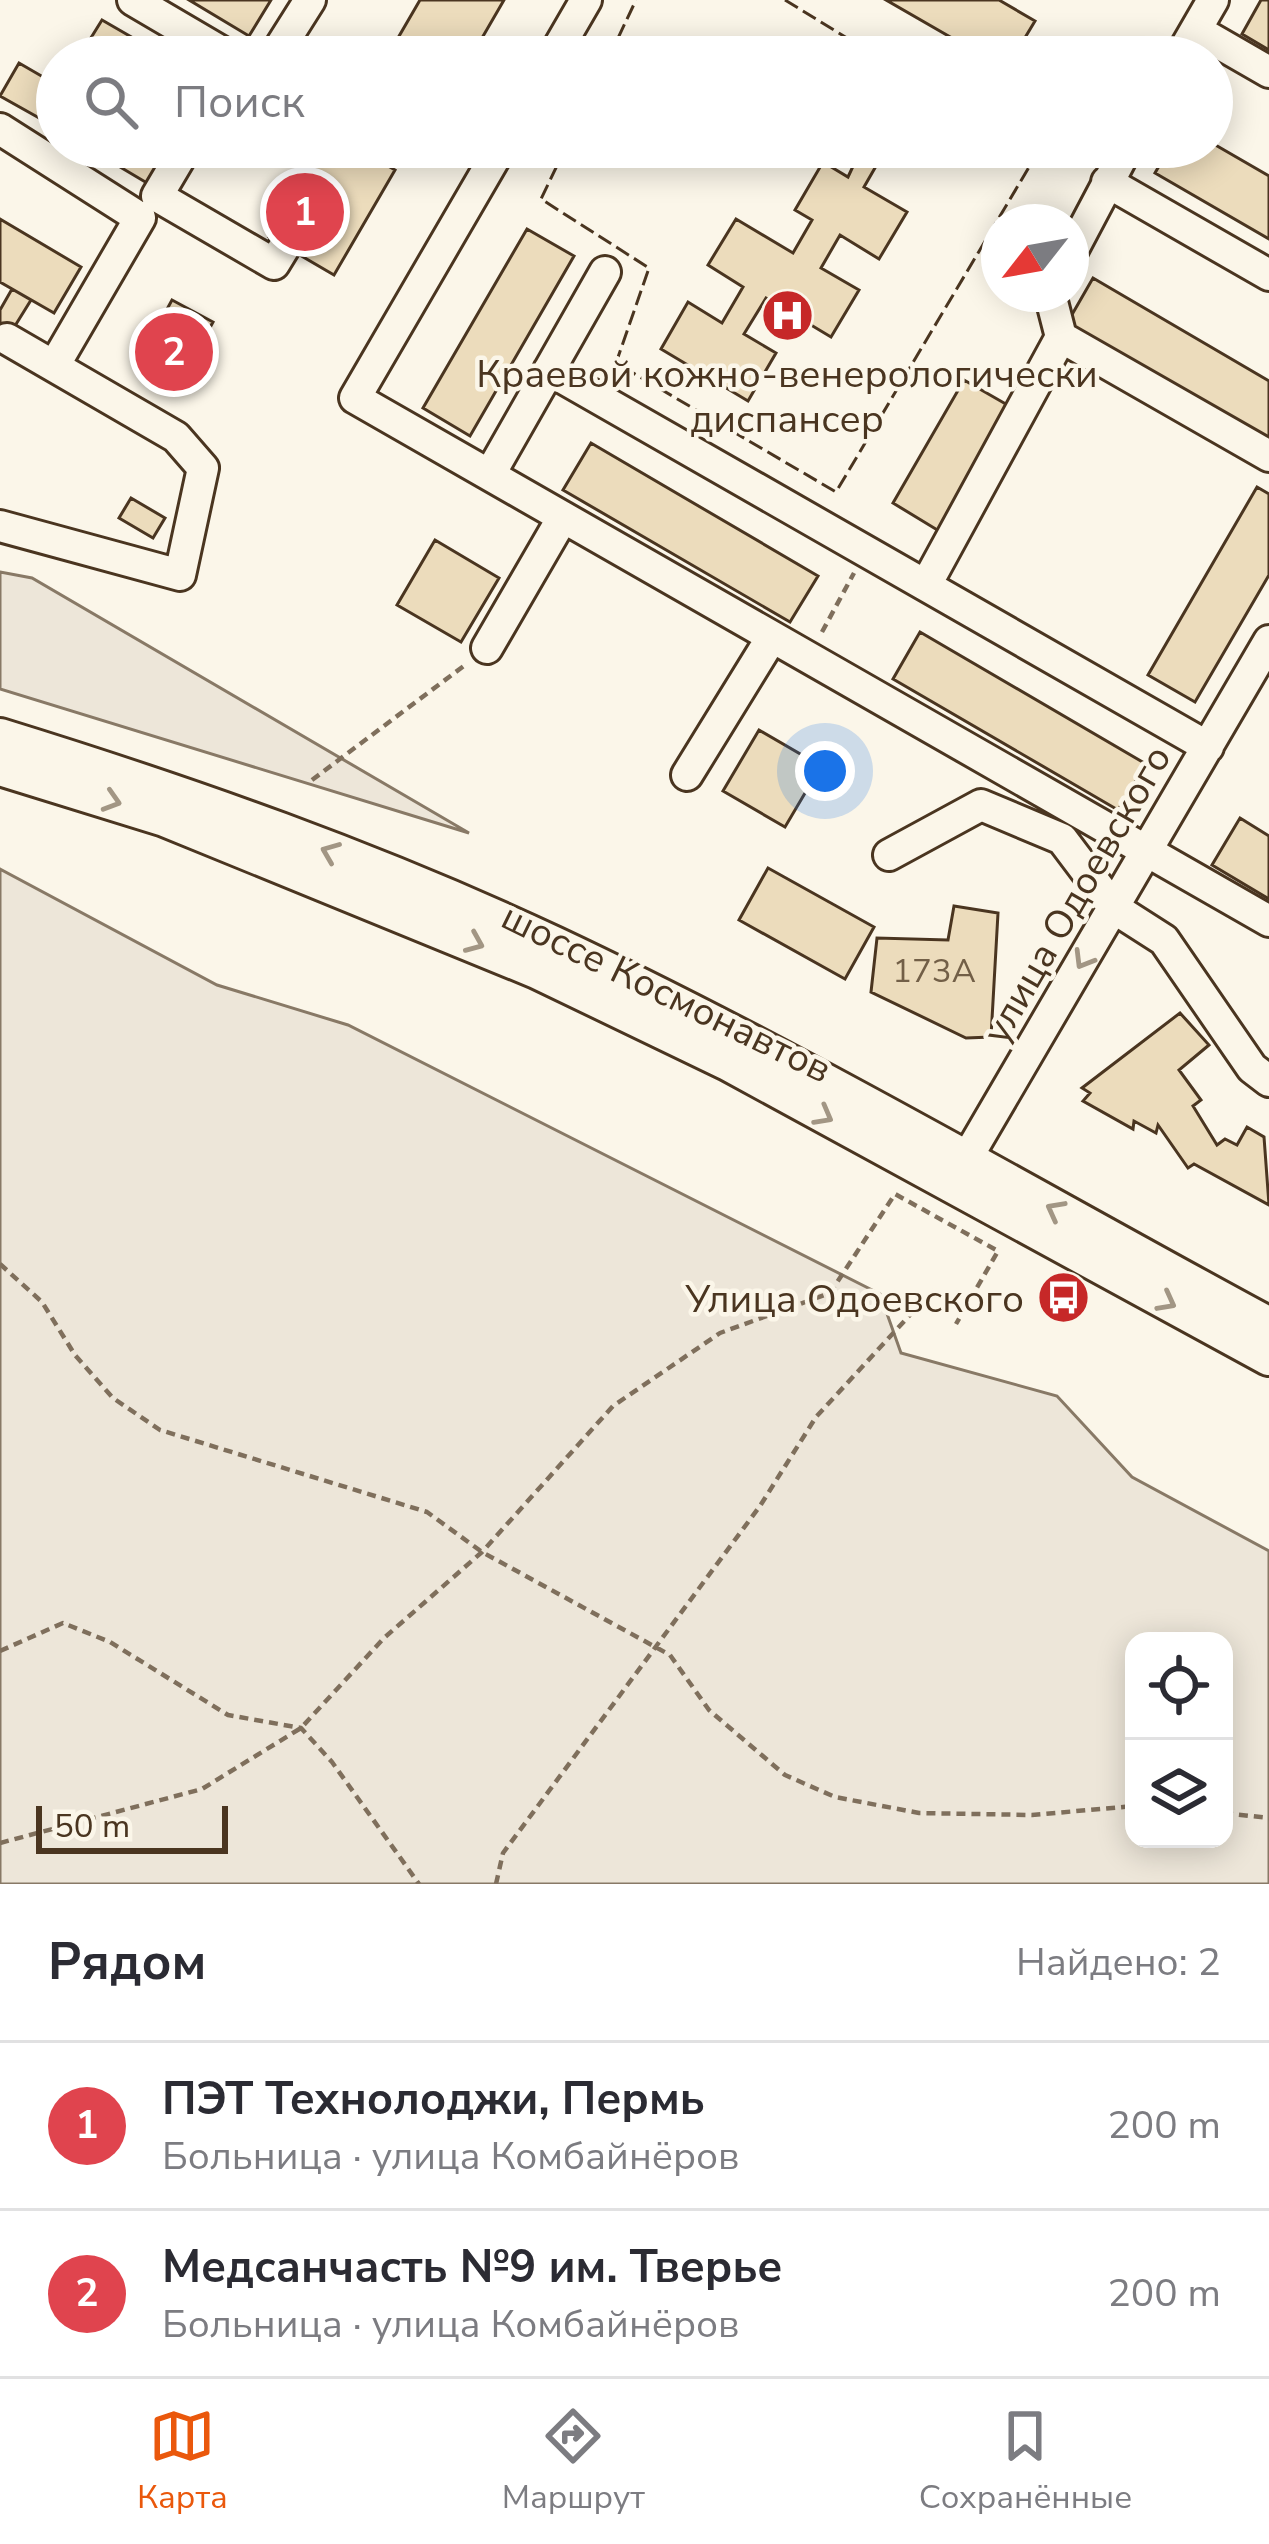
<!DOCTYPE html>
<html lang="ru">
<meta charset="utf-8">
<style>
:root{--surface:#fff;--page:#f7f7f7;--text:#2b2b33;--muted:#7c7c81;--line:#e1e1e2;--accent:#ea580c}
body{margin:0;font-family:"Nunito Sans",sans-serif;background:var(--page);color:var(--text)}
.controls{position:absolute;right:36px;bottom:36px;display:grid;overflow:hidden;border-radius:24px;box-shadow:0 6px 30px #0003}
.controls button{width:108px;height:108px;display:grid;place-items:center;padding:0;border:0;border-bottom:3px solid var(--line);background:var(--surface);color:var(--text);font:60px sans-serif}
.compass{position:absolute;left:981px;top:204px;width:108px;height:108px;border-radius:50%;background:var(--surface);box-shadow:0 6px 30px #0003;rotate:239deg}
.scale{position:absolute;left:36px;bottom:30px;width:192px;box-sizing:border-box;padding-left:12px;border:6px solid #4a3520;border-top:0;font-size:33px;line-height:42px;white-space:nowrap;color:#4a3520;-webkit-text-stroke:9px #fbf6e9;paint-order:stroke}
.you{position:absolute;left:825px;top:771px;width:42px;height:42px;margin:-30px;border:9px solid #fff;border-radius:50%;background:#1a73e8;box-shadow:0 0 0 18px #1a73e833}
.badge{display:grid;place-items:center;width:78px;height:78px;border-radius:50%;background:var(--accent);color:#fff;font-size:39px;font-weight:700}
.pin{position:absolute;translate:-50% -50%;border:6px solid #fff;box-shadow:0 3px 12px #0006}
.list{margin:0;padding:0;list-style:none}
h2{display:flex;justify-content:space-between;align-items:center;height:156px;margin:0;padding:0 48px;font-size:51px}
h2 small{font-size:39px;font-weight:400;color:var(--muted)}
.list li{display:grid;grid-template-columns:78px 1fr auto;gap:36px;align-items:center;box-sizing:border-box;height:168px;padding:0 48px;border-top:3px solid var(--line)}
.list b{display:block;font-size:45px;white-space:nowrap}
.list p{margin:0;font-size:39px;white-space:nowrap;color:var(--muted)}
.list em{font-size:39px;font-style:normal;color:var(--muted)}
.icon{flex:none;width:66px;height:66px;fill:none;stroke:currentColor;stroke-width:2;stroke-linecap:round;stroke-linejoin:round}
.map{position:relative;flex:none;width:1269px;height:1884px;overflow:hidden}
.search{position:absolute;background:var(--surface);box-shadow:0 6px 30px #0003;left:36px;right:36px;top:36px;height:132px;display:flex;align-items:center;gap:30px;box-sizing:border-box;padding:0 42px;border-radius:66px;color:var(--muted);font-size:45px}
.sheet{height:492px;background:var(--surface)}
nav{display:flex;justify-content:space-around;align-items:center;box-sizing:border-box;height:168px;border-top:3px solid var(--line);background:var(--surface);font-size:33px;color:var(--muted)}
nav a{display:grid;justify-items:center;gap:6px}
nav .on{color:var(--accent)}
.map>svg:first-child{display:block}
.green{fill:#ede6d9;stroke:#887966;stroke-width:3;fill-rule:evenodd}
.building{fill:#ecdcbc;stroke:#4a3520;stroke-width:3}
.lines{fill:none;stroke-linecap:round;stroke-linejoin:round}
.minor-casing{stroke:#4a3520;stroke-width:36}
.major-casing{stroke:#4a3520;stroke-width:42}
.path{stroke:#7f6f5c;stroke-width:4.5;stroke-dasharray:9 6;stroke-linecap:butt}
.minor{stroke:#fbf6e9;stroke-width:30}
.major{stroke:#fbf6e9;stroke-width:36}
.fence{stroke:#4a3520;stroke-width:3;stroke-dasharray:15 6;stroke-linecap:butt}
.oneway{stroke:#a29684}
.labels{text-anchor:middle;stroke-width:9;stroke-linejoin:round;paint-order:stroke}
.number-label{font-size:33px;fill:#725f47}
.poi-label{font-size:39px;fill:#4a3520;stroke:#fbf6e9}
.street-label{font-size:39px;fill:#4a3520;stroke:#fbf6e9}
</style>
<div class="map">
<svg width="1269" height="1884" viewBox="0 0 1269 1884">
<rect width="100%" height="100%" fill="#fbf6e9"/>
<path class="green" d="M0,572L32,578L469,833L0,689Z
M0,869L217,985L348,1025L880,1294L901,1353L1057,1396L1132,1477L1269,1551V1884H0ZM1224,1641V1839H1134V1641Z"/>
<path class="building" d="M189,0H271L249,36Z
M420,0H504L471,57H404L391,50Z
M886,0H999L1035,21L1026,36L1038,43L1030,57H985Z
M1261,0H1269V50L1242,34Z
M102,20L166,57H116L89,41Z
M19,63L57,85V128L0,96Z
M1212,143L1269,176V239L1155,173L1170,147Z
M118,147H168L147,183L110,161Z
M322,147H355L395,170L334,275L269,237Z
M862,147H887L864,187L907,212L879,259L840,235L821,268L859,290L831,337L766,298L744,334L776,353L748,401L661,349L688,302L722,323L743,287L708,265L736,219L793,253L812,220L795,210L823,162L848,177Z
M0,219L81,267L54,313L0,282Z
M527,229L574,256L470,436L423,408Z
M1093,278L1269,381V443L1066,325Z
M12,289L31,300L0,350V310Z
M172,300L213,322L189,366L148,344Z
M964,380L1011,407L939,531L893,503Z
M591,443L818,576L790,622L563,490Z
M1257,487L1269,494V575L1195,702L1148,675Z
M131,498L165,518L153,538L119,518Z
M435,540L499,578L461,642L397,605Z
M920,632L1146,764L1118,810L893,679Z
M759,730L821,766L785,827L723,791Z
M1240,818L1269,836V899L1212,865Z
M768,868L874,927L845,979L739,920Z
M954,906L998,913L991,1037L966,1038L871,992L877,938L948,940Z
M1180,1013L1209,1045L1179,1070L1201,1100L1193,1106L1217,1145L1225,1139L1237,1145L1247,1127L1264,1137L1269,1205L1194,1164L1188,1168L1158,1125L1156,1133L1134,1121L1133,1129L1083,1101L1090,1093L1082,1088Z"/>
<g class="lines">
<defs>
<path id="minor" d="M133,0L230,57
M1196,30L1269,72
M274,57L310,0
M553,57L586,0
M1180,57L1213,0
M0,129L140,218L54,366
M186,147L157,196L274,264L288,241
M501,147L355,398L1269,921
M1107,182L1269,275
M1071,253L1127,147
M1061,337L1269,456
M549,370L1208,747
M490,474L605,272
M0,526L180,575L203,468L176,437L7,339
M927,583L1061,337L1050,294
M487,648L563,517
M687,775L772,637
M889,855L981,805L1062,839L1114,908L1164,940L1252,1068L1269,1081
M954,1180L1269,641"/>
<path id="major" d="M0,737C188,795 375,861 554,945C798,1060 1032,1198 1269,1326
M0,767L165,818L537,970L728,1062L1269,1357"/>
</defs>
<use href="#minor" class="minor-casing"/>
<use href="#major" class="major-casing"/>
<path class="path" d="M822,632L854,573
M312,780L465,665
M0,1264L42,1302L75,1355L113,1398L160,1430L427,1512L482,1552L670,1655L709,1710L785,1775L835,1797L919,1813L1032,1815L1134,1806
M0,1651L63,1623L110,1642L228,1715L301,1728L332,1762L419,1884
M1224,1813L1269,1818
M0,1843L202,1789L301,1728L384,1638L482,1552L613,1406L720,1333L830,1293L895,1194L998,1251L956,1324
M496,1884L503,1853L760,1506L816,1417L920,1304"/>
<use href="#minor" class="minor"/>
<use href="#major" class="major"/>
<path class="fence" d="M785,0L878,57
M609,57L636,0
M566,147L541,199L649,268L616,363L836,492L1041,147"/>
</g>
<defs><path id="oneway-chevron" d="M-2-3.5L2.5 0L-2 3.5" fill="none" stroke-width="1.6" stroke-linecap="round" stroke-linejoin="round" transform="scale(3)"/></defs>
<g class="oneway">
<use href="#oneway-chevron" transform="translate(112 801) rotate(17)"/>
<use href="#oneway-chevron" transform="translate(330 852) rotate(-158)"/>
<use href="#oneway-chevron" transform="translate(475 943) rotate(23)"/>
<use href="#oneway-chevron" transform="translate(1083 960) rotate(121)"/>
<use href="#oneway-chevron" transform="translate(824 1116) rotate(29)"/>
<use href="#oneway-chevron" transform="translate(1055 1210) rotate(-152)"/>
<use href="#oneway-chevron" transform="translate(1167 1302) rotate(28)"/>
</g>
<defs>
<symbol id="hospital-disc" viewBox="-11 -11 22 22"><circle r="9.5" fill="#c62828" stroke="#fbf6e9"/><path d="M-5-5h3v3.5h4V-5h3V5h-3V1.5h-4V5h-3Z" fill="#fff"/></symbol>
<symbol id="bus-disc" viewBox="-11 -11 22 22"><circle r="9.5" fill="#c62828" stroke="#fbf6e9"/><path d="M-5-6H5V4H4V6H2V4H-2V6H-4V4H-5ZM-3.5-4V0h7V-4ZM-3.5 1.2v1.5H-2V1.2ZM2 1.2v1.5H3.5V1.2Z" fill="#fff"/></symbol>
</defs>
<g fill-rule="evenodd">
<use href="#hospital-disc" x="758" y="286" width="59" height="59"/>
<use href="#bus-disc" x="1034" y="1268" width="59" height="59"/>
</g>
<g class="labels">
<g class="number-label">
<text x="934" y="982">173А</text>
</g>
<g class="poi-label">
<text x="787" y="387">Краевой кожно-венерологически<tspan x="787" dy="45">диспансер</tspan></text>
<text x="1024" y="1312" text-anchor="end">Улица Одоевского</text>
</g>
<g class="street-label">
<text transform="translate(1076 894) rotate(-60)" y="14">улица Одоевского</text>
<text transform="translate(667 992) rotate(26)" y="14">шоссе Космонавтов</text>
</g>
</g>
</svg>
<div class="controls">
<button><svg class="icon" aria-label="locate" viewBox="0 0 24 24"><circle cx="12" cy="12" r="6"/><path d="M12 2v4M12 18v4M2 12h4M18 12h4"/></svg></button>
<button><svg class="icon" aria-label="layers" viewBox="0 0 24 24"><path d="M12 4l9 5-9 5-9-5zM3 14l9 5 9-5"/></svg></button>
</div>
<svg class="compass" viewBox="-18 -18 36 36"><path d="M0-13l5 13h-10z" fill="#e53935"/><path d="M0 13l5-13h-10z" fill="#7c7c81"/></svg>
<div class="scale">50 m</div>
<div class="you"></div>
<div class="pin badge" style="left:305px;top:212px;background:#e0444e">1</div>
<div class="pin badge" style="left:174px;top:352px;background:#e0444e">2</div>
<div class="search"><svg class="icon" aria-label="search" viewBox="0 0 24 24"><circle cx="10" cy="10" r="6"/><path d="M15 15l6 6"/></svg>Поиск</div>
</div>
<section class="sheet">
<h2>Рядом<small>Найдено: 2</small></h2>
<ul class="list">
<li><span class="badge" style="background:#e0444e">1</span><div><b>ПЭТ Технолоджи, Пермь</b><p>Больница · улица Комбайнёров</p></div><em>200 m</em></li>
<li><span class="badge" style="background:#e0444e">2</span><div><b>Медсанчасть №9 им. Тверье</b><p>Больница · улица Комбайнёров</p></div><em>200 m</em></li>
</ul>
</section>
<nav>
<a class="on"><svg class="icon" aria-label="map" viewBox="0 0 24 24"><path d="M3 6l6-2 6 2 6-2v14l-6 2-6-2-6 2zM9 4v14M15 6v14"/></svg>Карта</a>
<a><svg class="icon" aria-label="directions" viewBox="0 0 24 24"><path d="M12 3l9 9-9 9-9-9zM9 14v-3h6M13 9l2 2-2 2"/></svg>Маршрут</a>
<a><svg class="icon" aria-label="saved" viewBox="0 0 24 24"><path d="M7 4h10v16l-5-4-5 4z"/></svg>Сохранённые</a>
</nav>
